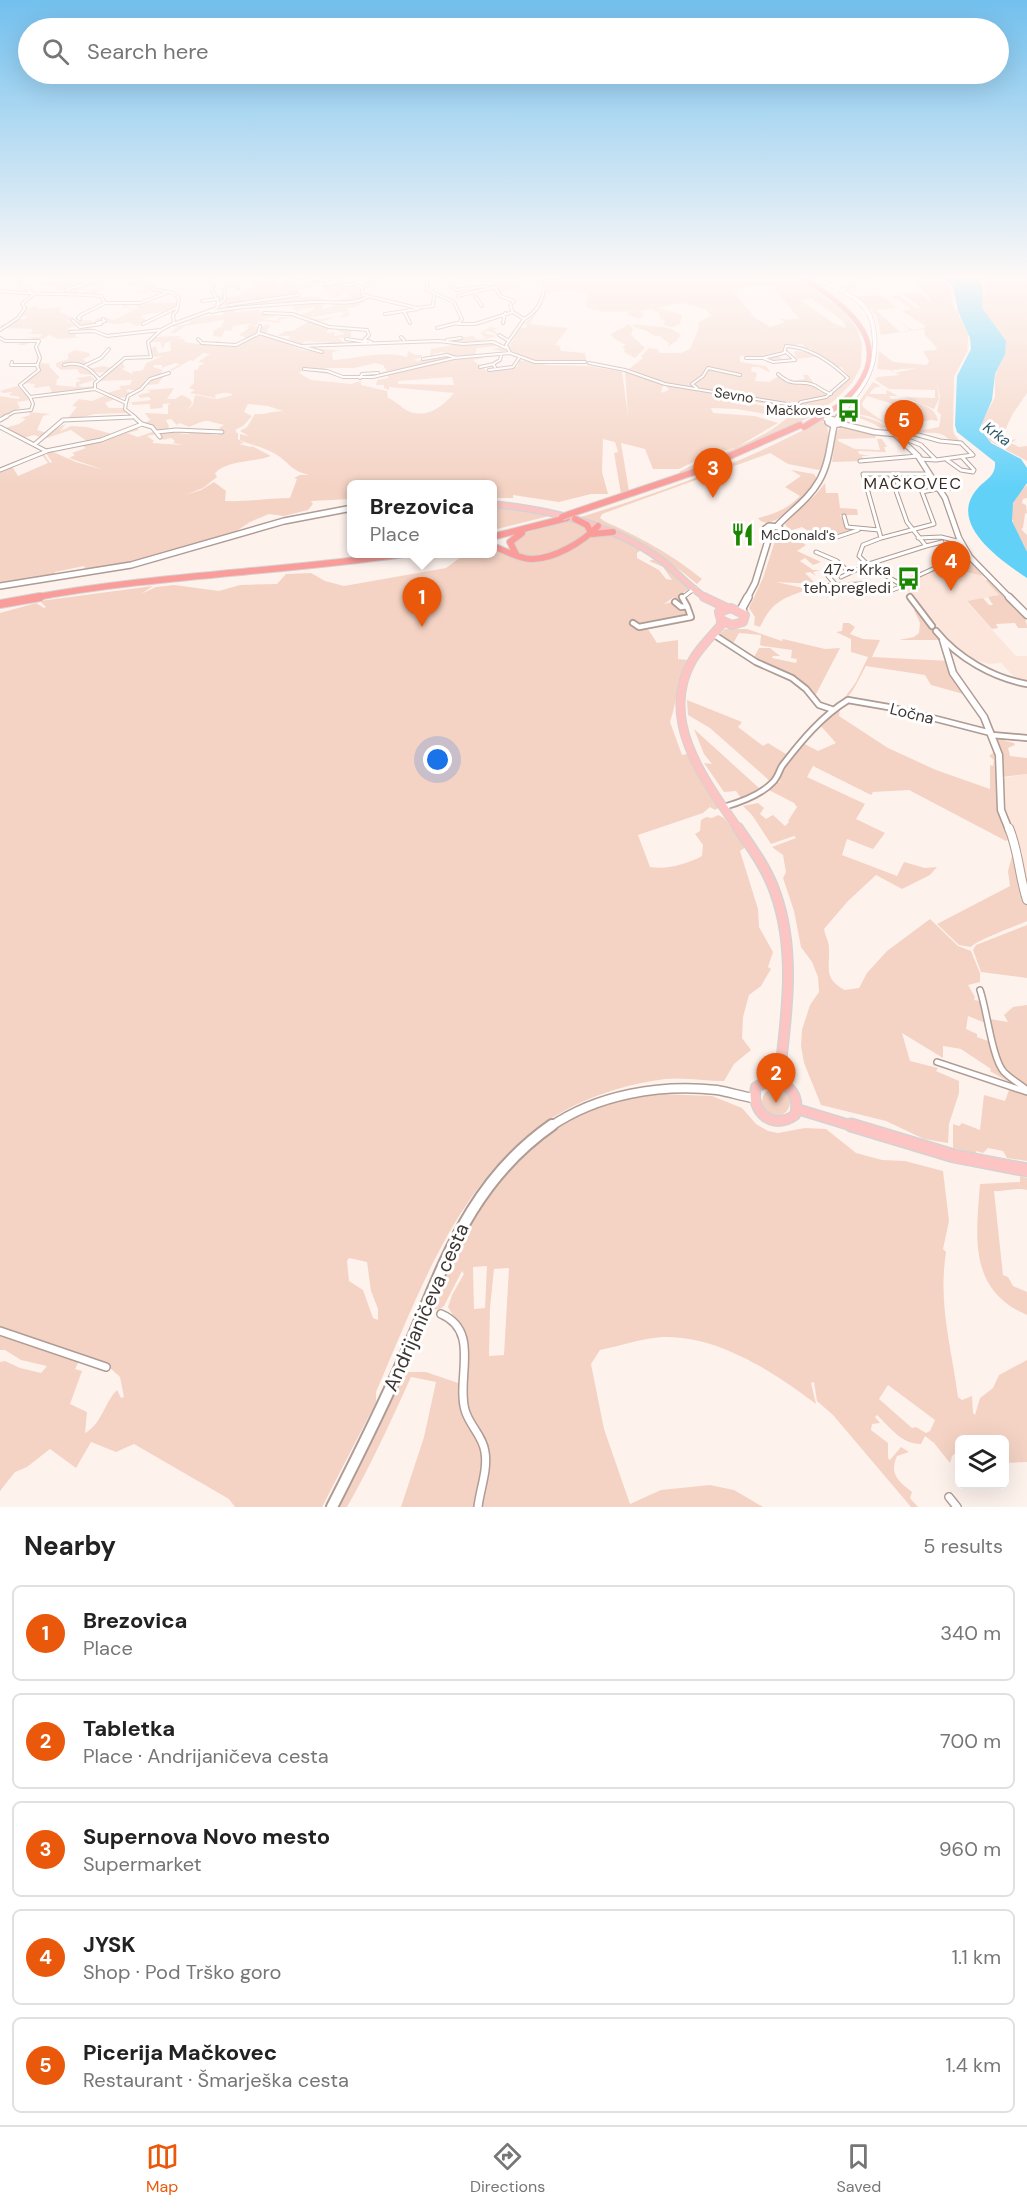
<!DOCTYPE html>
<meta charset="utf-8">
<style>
:root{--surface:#fff;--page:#f6f6f6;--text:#222;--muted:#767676;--line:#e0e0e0;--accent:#ea580c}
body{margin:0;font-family:"DM Sans",sans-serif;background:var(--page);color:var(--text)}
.controls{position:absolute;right:18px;bottom:18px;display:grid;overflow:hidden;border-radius:9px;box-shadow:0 6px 24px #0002}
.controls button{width:54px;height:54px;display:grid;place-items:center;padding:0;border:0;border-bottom:2px solid var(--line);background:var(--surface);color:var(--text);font:30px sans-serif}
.you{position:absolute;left:438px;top:760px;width:21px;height:21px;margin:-15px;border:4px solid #fff;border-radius:50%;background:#1a73e8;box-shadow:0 0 0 9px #1a73e833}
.badge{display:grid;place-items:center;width:39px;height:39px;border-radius:50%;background:var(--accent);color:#fff;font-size:20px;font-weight:700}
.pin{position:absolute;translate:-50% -50px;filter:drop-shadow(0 2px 3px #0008)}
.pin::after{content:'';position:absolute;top:32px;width:21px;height:18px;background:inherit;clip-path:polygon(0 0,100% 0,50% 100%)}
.popup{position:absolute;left:347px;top:480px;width:150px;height:78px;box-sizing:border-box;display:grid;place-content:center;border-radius:9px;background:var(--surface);filter:drop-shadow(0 2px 4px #0005);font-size:20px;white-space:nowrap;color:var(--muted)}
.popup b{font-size:22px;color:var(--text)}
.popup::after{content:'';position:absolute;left:50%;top:100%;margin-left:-12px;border:12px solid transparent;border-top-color:var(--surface)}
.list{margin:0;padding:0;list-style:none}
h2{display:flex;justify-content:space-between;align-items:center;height:78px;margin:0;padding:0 24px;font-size:26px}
h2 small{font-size:20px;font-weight:400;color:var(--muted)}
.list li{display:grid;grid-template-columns:39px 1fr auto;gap:18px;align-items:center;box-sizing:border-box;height:96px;margin:0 12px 12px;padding:0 12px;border:2px solid var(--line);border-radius:9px}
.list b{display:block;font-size:22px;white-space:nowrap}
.list p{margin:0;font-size:20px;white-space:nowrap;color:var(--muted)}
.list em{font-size:20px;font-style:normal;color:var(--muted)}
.icon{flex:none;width:33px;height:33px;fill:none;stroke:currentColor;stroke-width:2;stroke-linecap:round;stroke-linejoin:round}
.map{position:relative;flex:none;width:1027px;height:1507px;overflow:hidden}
.search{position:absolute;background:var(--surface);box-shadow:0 6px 24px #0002;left:18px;right:18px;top:18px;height:66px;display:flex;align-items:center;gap:15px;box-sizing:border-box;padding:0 21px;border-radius:33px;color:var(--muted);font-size:22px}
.sheet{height:618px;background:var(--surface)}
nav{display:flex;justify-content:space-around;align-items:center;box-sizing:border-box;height:84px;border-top:2px solid var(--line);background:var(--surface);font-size:16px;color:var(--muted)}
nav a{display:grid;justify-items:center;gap:3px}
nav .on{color:var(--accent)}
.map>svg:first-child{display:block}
.built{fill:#fce6dc}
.green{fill:#f4d3c4;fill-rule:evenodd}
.water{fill:#62d1f8}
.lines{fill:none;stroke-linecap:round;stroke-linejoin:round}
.minor-far4-casing{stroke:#af9c94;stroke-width:4}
.minor-far3-casing{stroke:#af9c94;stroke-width:5}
.minor-far2-casing{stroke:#af9c94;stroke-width:8}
.minor-far1-casing{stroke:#af9c94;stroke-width:8}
.minor-casing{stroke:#af9c94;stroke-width:10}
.tertiary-far2-casing{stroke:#af9c94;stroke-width:7}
.tertiary-far1-casing{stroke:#af9c94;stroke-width:9}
.tertiary-casing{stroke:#af9c94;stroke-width:10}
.secondary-far4-casing{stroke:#af9c94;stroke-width:5}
.secondary-far3-casing{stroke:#af9c94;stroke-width:8}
.secondary-far2-casing{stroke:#af9c94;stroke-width:10}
.secondary-far1-casing{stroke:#af9c94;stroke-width:11}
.secondary-casing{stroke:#af9c94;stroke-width:14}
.primary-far3-casing{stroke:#d4d3d2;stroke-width:8}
.primary-far2-casing{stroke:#d4d3d2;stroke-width:10}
.primary-far1-casing{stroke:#d4d3d2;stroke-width:12}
.primary-casing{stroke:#d4d3d2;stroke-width:15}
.motorway-far2-casing{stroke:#d4d3d2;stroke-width:6}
.motorway-far1-casing{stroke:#d4d3d2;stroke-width:8}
.motorway-casing{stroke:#d4d3d2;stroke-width:10}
.minor-far4{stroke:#fff;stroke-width:2}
.minor-far3{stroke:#fff;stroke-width:3}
.minor-far2{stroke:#fff;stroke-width:4.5}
.minor-far1{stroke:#fff;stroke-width:5}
.minor{stroke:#fff;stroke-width:7}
.tertiary-far2{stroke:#fff;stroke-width:4.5}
.tertiary-far1{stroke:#fff;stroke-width:6}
.tertiary{stroke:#fff;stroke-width:8}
.secondary-far4{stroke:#fff;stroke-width:4}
.secondary-far3{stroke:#fff;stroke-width:5}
.secondary-far2{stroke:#fff;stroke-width:7}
.secondary-far1{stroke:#fff;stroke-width:8}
.secondary{stroke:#fff;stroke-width:10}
.primary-far3{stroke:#fcc4c2;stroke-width:5}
.primary-far2{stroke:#fcc4c2;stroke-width:8}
.primary-far1{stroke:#fcc4c2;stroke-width:9}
.primary{stroke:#fcc4c2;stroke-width:12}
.motorway-far2{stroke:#fa9c99;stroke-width:4.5}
.motorway-far1{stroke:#fa9c99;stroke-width:6}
.motorway{stroke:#fa9c99;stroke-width:8}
.motorway-bridge-far1-casing{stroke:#d4d3d2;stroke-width:6;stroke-linecap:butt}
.motorway-bridge-casing{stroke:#d4d3d2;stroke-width:8;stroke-linecap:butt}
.motorway-bridge-far1{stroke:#fa9c99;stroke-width:4.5}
.motorway-bridge{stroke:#fa9c99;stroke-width:6}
.labels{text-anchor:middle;stroke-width:6;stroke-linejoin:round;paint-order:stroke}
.far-street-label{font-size:14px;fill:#3d3632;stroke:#fff}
.far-poi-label{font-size:14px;fill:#3d3632;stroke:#fff;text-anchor:end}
.far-water-label{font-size:15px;font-style:italic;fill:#275666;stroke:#fff}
.far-quarter-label{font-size:16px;letter-spacing:1.5px;fill:#3a2b24;stroke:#fff}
.poi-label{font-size:16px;fill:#3d3632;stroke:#fff;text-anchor:end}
.street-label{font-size:16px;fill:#3d3632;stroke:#fff}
.near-street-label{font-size:20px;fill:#3d3632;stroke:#fff}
</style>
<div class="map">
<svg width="1027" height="1507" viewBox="0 0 1027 1507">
<rect width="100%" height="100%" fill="#fef2ed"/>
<path class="built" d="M969,561L999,595L967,602L1016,656H1027V682L1017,680L1001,663L989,664L971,659L955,648L903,586L926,572L943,566Z
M1027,774V895L1022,867L1023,854L1004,811L1002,790L1003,778Z"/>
<path class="green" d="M57,276H147L142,278L150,282L145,284L152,289L144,294L132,293L148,289L126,284L130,281L118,279L99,285L105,287L93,296L90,293H82L95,288L94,285L75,293L56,290L54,287L40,284Z
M259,276H275L278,279L273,282L279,284L277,286L285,285L280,282L291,281L290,284L297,283L294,284L298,288L307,286L304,283L314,280L316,276H322L319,279H333L309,287L310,288L297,291L300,294L294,295L295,298C306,296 319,295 328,302H316L323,304L322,310L336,305L324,303L350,297L347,291L340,292L342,296L332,297L322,288L337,281L344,282L338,278L339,277L366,276L358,279L352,277L339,278L364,286L368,284L359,281L368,276H383L374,282L377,283H374L362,290L361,287L363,297L353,301H366L356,307L346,308L351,316L339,318L345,313L340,312L308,318L314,323L316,321L312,319L315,318C321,321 328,316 334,318L319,322L329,328L326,333L335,332L334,336L345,334L330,327L351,330V337L339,338L345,344L305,341L302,345L288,339L290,336H278L285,331H293L309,321L307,320L308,317L301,315L315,309L313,307L300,310L295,314L297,311L293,309V305H288L286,303L227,308L236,312L259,310L262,314L278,316L263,319L278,321V317H295L282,319L278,323L265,321L255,323L259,324L253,326L259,327L258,335L261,334V327L267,324L270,326L265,335L303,350L320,352V349L338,350L332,353L333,360C359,359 382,350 407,357L408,351L416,355H422V357L415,359L416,361L447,355L443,352L433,354V357L430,358L431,349L458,344L448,342C454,337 467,337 473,336L478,340L486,338L480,333L490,327L498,328L494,330L499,335L488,331L483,333L497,336L479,341L453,342C464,343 490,346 497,343L509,353L491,349L499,348L497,346L477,348L475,355L484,358L473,360L487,371L513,368L517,366V368L519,360L547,365L590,366L622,372L628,416L625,371L663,385L661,393L669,390L665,385L698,390L699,393L700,391L795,407L780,421L789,411L786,407L743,400V402L788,410L782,417L737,409L711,408L713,413L755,416L778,423L737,447L702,458L696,457L699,459L679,469H653L645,449L621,443L629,491L621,494L614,453L618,452L615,442L603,439L602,472L608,494H591L559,502L513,495V498H493L492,484H352L351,491L315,475L349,490L351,499L311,501L313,504L308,510L284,516L269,514L250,522L238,530L190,547L87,572L84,566L55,572L54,577L0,582V471L12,466L18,476L48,463L43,456L35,458L44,454L50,463L52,462L46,453L51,451L76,462L104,470L69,458L75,455L72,453L86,448L80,444L88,442L71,430L44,439L50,431L66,424L60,431L71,426L87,427L112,434L135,427L139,430L127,433L138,437L155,431L157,434L147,436L154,441L152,443L183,445L173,443L175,441L171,438L163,440L157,431L144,424L151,419H149L145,413L168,414V405L171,403L163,404L162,408L150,409V404L132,405V403H126L151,400L149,397L140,398L138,395L151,392L146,390L174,388L167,399H175L182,395L190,399L192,403L187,411L193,404L195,395L217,399L233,395C228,391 221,393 215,395L216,398L190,393L195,390L189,388L194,383V370H198L199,366L205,363L198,362L210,354L203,353L193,361L190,360L172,371L170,370L180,364L175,363L162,368V365H154L153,367L163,370L159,376L163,377L158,384L148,385L146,382C139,388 137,392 128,389L126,391L130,392L126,397L117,398L107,393L121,389L119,386L130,385L132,380L97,381L108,371L99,373L89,369L102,366L112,368L122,362L125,367L122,369L132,374L133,373L131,372L143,370L146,363L163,356L154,357L149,349L156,346L158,353L171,351L170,341L165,343L163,349L160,342H149L156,337L181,336L178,339H184L185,342L199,344L219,341L224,346H236L247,338L239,335L249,328L246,327L253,323L233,326L231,331L225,330L221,337L213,336L214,330L223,326L221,325L225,321L223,320L185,326L175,333H170L178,327L170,326L184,325L192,322L187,321L206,316L226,315L220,310H215L233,304L218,307L217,296L224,295L226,298L240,295L258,286L254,283L266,279ZM375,363L383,365L387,371L381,373L388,375V378L377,380L376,385H384V388L389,390V387L454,393C443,407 426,419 408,411C402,408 396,401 388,398L387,391L361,385V381L351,384L311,380L299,373L303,370L339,376L325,371H313L327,368H355ZM452,377L454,385L398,384V381ZM248,404L268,406L283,411C273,411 264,415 255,414L247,427L240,431L249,436L240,434V440C253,446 265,447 277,455C292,465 290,470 309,475H300L294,478L297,479L290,498C267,498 247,502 225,501L226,491L214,482L201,490L185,495L203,488L217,477L215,473C229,459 253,463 271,456L250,445L253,446L251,447L239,444L244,443L238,439V433L235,432L237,431L235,430L243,426L252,416L244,412ZM171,419L177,425L180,423L189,427C210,418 205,421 224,425L219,428L223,432L218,435L191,431L188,434L167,432L169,426L166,420Z
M463,276H514V278L526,283L517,285L519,288L503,292L502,296L497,291L498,286C485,279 466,280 450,282L448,280Z
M568,276H795L842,310L858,330L862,344L861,366L852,383L836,399L818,413L799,404C826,395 828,402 850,377L841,367H836L819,355L820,356L797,359L794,352L796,351L811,353L813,352L810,348L805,350L803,344L785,346V352L777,354L782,359L772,360L765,357L768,355L762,357L740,356V362L766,366L771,373L759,367H752L751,371L757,373L755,381L769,382L780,375L786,382L805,379L803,375H808L819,391L828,395C800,411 754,398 723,393L743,394L725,391L726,389L719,393L659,382L629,369L643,358L641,356L649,348L657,349L660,353H681L690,349L699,328L698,323L711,315L705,309L681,303L659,308L682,315L680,324L672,327L663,325L666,321L660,319L659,313L652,309L640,311L644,316L639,319L627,314L630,311L616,312L606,310L611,313L587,308L585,304L588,295C576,287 560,290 546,294V299L543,300L544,286L534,279ZM747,285L748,287L771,286L799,318L788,320L779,318L785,322L770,327L754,317L734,292ZM805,294L843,321L846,328L835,324L800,300L810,299Z
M919,276H937L951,288C949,305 962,317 967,331C970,338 966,344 968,350L954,377L953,429L954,434L960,441H950C941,428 927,435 912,432L939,427L941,415L937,411L940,397L937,382L939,399L934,409L904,397L935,398V390L889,389L875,380L877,377L900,375L895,373L917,368L892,370L894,373L890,370L877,369L879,351L893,362L927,365L929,361L923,351L936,350L937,348L925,335L924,329L881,335L877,316L857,296L881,295L897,308L876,310L900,332L910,330L896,319L912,330L924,328L925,326L902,311L911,309L892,296L898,295L916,308L920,307L903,294L920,293L932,303L929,297L913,280L923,281Z
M975,276H1027V393L1012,415L1002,437L1006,441L1017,439L1011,443L1019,447L1027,446V461L990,441L982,431V422L995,397V376L1005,352L1002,337L982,312L979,300L985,296L984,283Z
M149,302L176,303L175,310L142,315L141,317L150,322L137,326L129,322C114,327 105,319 90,325L91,330L83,331V326L73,321L91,320L94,322L97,321L96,319L104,317L113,320L133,311L128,307L119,309L124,307L122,305L128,303L126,305L134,310L138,309L136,305Z
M542,302H544L530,324L568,328L555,345H559L561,351L585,353L587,362C564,361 525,369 508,349L520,327L525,328L527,325L523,324L534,315Z
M36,306L39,308L33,310L62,307L60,312L74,318L67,321L76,326L67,329L71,331L65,332L74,333L76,337H86L58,339L49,335L43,339H38L40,340L37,343L30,341L25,345H16L34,338L24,337H40L42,334H26L31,333L33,329L3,328L0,325L28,318L21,314L25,309Z
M629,324L633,329L631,335L645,348L635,358L624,352L625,349L622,347L626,345L613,338L611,334Z
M636,324C653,327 669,324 681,335L675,342L668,346L669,343L659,336H655L645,330L635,328L632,325Z
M75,350L89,353L90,356L83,359L87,363L83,365L94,375L80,374L77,369L61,370L56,366V363L68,359V354Z
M40,363L50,364L49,366L60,378L57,379L56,385L76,387V382L81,381L76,378L91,376L95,380L78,385L82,387L94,386V389L53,394L49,386L34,388L35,384L27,383L21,385L26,379L40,370L38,366Z
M873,382L881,386L874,388L869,394H886L887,390L898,396H889L891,399C906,400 936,403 938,421L931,420L905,424L906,421L913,419L911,417L905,418L899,414L906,408L867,396L862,403L863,407L885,423L868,416L855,414L877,421L886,427L882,428L884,430L891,431L882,432L883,430L874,424L857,417L846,421L843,416L859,402Z
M17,386L28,396L30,400L17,402L20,408L3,417L0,416V396L18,399L20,397L9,395L12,392L3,393L0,391Z
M104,396L115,399L105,403L109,408H124L128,413L95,414L74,419L68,418L77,407L72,406L79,399L92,401Z
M798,407L814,415L786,429L682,475L679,472C718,451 767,443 798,407Z
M29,412L50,414L43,416L37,430L47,433L44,438L34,435L23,438L5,428L19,424L26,419L21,418L30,415Z
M822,420L824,423L826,421C830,432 828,461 819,470L788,464L770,453L602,514L600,518L604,521C641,538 670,553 702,579L697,584C661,553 623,530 578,518C661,492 746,462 822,420Z
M843,426L874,434L876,438L838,439V441L855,449L880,450L877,439H882L887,447H884L886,452L858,451L859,454L870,456H862L864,461L832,462L836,432L840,428L837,427Z
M791,470L814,474L817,479C808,492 771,537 758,518C774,514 788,509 800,496L785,487L801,476Z
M825,483L826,493H838L840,508L857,509L858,515H840L846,528L859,529L823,540L802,527L789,531L785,524C797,510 814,499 825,483Z
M1027,485V498L1023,499L1022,503L1026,505L1027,513L1025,514L1023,528L1021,529L1027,535V554C1014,528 1000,508 1027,485Z
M492,505L553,515L493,530Z
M573,520L587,528V532C569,546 536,566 514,550L513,540L524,533Z
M611,534L641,550L637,553V558L659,570L666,579L672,580L663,567L649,561L655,559L649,554L693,587L681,594L680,598L685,604L681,606L674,597L664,604L673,602L680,608L685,607L690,616L641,625L629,622L636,626H646L657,643L678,640V659L688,660C678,680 677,701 670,722L682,755L687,754L720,807L715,810L710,807L703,813L638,835L650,867C667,870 687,864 702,856L703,845L695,834L700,831L701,820L706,817L712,818L718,815L724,818L747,846L740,851L758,909L759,927L773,952L768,967L771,969L761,986L749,995L743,1017L742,1038L751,1050L734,1064L724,1081C704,1081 685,1077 665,1079C485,1103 438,1248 376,1392V1402L322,1507H235L229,1499L134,1444L116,1452L91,1442L76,1468L50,1449L27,1467L15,1472L0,1491V1362L5,1361L20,1368L41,1373L47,1366L21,1360L5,1350H0V1333L47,1351L80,1359L75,1369L82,1371L70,1404L87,1412L85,1433C102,1424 104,1403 117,1390L121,1398L124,1397L120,1377L108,1366L81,1354L50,1347L0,1326V613L36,603L44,608L46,607L40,601L153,586L141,594L156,587L174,585L219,591L240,585L277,584L286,574L311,573L325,581L344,586L446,568L465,554H492L493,546L538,560L591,535ZM349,1258L367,1262L371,1291L378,1309V1320L373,1318L363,1290L349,1281L347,1261Z
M790,535L806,545L797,551L821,562L813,565L805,558L800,561L813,570H820L813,572L816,576L810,572L805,573L816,584L776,582L808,589C783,599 773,600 760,627L754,625L755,617L749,608L763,578L774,544L776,539L786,538Z
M963,560L970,561L983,576L959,570L941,573L946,579L936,570Z
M985,580L990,581C1006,594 1027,611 1027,628H1018L1015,623L996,624L998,628L992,629L967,601L983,598L989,605H993L988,597L999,595Z
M914,610H918L941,640H899L914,637L919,633L920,623Z
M843,623H849L855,627L850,634L863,639L880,640L872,657L949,661L967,695L931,685L925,675L866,666C858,680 853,695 840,704L856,682L868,657L851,652V639L836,632L842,631Z
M725,629H747L782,641L783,639L825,649L840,648L814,698L804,686L753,659L759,648H770L780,656H773L772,658L796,663L797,659L791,658L792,650L763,646L760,645L761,635L739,633L731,647L718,636Z
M687,700L742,722L738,727L763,746L768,743L786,754L791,750L793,751L771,782L710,728L688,715Z
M840,707L839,716L888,748L936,770L990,789V765L993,766L994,760L989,756L996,751L1000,815L1010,839L1006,841L909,790L873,792L871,795L813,766L807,777L865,804L856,819L885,833L873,849L847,839L842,855L897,876L904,862L925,868L937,867L930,875L902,889L876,875L848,901L824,929C825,935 829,942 829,948C830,968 823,978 845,990L859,988L867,973L887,951L930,919L958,946L971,951L980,973V982L968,985L975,997L974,1000L980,1001L988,1024L968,1016L966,1029L977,1034V1037L991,1042L997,1063L1020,1086L1019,1088L990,1071L991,1069L961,1049L943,1046V1058L902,1033L910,1061L938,1068L936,1071L959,1081V1093L949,1124L948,1143L924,1139L886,1121L821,1105L804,1063L801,1046L802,1030L810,1005L819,992L818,977L812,962L801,947L794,911L783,878L786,872L783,855L772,847L796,838L794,836L771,844L752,815L743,806L758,803L764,808L760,814L766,819L773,815L785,826L789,822L788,821L797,807L794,803L767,789L777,781L782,783L778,780L782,768L789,761L801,742L818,751L836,743L819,724Z
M694,729L759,788L741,798L736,791L724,792L704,763L712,764L704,754Z
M996,737H1005V741L1014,743L1015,745L1008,748L1010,756L1027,758V774L1002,777Z
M1013,852L1019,889L1027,905V921C1016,926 975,941 971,947L959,945L937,924L1010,886L1008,871Z
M1027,925V978L981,972L973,950L976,945Z
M1027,1005V1088C1000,1067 993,1053 990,1019L1008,1022L1004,1015L1013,1007Z
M762 1102a14 14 0 1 1 28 0a14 14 0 1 1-28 0Z
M1009,1090L1027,1094V1161L1007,1158L1003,1151L988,1148L983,1153L976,1151V1154L953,1148V1124L959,1126L962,1123L980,1130L984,1095L1005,1101Z
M661,1094L712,1096L742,1108L756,1124L768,1131L778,1133L805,1128L826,1129L856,1153L882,1160L905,1161L943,1171L949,1221L943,1249L946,1252C938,1305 951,1344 958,1397L962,1400L972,1396L973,1413L975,1415L980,1398L993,1388L999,1375L1027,1360V1462L1005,1463L1004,1440H960L959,1453L957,1452L952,1456L950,1463L934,1443L925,1436L921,1444C901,1444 892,1429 877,1415L875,1417L880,1423L872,1424L871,1430L888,1443V1458L890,1460L901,1447L909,1452L897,1456C889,1474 898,1481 912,1492L910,1498L918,1507H911L833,1415L817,1401L814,1382L811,1383L816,1404C774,1372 717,1335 663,1337C642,1338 620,1346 600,1350L591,1364L604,1429L630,1504L661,1490L710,1485L734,1490L763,1507H480L487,1460L466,1404L463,1332L448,1307L452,1295L464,1274L462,1271L444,1306L440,1309L430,1310C470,1200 536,1105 661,1094ZM487,1266L485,1308L474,1309L473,1267ZM509,1268L504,1355L489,1356L490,1308L494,1269ZM888,1385L935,1420L930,1431L926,1433L916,1427L912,1428L879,1399Z
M1020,1176L1027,1178V1190C1016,1187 1004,1192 994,1191L1003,1275L1008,1277L1013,1286L1027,1292V1315C968,1290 976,1237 980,1184L1020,1182Z
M404,1372H426L461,1384L462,1406L479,1439L483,1459L476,1507H401L424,1437L436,1382L411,1377C391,1421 371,1465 347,1507H339Z"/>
<path class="water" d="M939,276H976L983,288L982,308L1006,341L1005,354L995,374L992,400L980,428L991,443L1021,459L1027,468V483L1013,503L1012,521L1027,552V578C1000,560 946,523 978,488C986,479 996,476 995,462L957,432L955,425L957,376L971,349L970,338L958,311L953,286Z"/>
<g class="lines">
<defs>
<path id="minor-far4" d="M17,276L21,286L29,289L32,295
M383,276L362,288L363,295L417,308L433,306L434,295
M436,276L427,280V290L454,302L462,319L458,324H475L513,312L524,319L506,345L510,353L535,362H585
M442,276L456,290L488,286
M291,277L323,280L342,276
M244,279L255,284
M230,282L238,288
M325,285L339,280
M344,285L354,284L362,288
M66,290L105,277L125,276
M0,291C34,295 67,293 101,296L105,303H140L166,293
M840,291L871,276
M476,292L475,296L482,306
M458,296L495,287L500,296L514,301L510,306L513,312
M202,301L218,299
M218,305L225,299L224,290L231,280L244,279L247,276
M229,305L298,295
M211,312C244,305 279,305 313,302C329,301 353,306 367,297
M264,313L292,314L329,327L367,330L369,335L364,340L371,342
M405,313L410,323
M385,314L418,309
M80,319L78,318L81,315L105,303
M524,319C537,312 543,301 544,287L534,279L573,276
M72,320L80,327L101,324
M97,323L105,321L103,319
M503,323L505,313
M143,324L176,308
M173,324L217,308L218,301L212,290L214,285L211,282L214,276
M437,328L457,323
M0,330L18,318L25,308L22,304L33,295
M70,332L94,331L107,336L161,330
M259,333L301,346L439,341L463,344L493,342L506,348
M499,335L509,341
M401,337L404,340
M0,338L5,341H39L36,347L40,358L37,366L39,370L20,385L30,397
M198,339L202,343L236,345L258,334L260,326
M346,339L366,342
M447,340L461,338
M301,346L322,352
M786,352L795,360L773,362L763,358L784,353L786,346C810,347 831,362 848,378L826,397L801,402L797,406
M746,358H763
M423,359L447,355L456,358
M12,362L11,365H38
M589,363L625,370L665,384L793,405L822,417
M64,365C79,361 89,367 98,378
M86,365L101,358L109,349
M480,367L494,364
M495,367L493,364L500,360L501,356
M304,369L327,371L343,377H373L454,358L510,353
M489,370L513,367L519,358
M778,374C795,389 798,379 814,385C820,388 824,392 831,394
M360,378L362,374L378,373
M697,388L692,384L703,376L708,368L740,375
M126,403L128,396L141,389L150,379L169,373
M5,417L14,412L31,410L33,404L30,397L95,389
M130,417H132
M135,417L125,409L126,403L95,389V383L125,358L151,357L148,342L161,330L174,323L173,315L177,310L179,298L173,293L153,289L151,286"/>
<path id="minor-far3" d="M133,416L142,424
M818,416L828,420
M0,420L7,416
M0,427L46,451L101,440L142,424L152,427L160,437
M157,432L176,430L222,432
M911,433L940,441L961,443L973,455L936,460L921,445L903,438L902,434Z
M35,444L63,420L132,417
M920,459L936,460
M947,460L961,470L973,472L974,470L962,457
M860,461L918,456
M0,470L47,451
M890,474L907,522L926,546L942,542
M929,474H863L881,538L863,545L859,556L868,565L900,584L948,562L970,557
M938,488H951
M922,492L918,482H925
M844,516L847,527L879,530
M881,538L934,524L922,492L937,489
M918,538L941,537L961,542
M831,539L858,530
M816,552L837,561L849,572
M828,576L836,585
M841,577L869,564L926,546
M816,586L861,584L892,590L903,586
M682,598L695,588"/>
<path id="minor-far2" d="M910,597L932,626
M675,602L681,607L687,606L682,597
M633,623L639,627L691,617L687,606
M936,631C958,658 993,678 1027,684
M716,636L756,662L792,678L806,689L819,705L834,710
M992,735L1027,738
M724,807C741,802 761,795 773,782C778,777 779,771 782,766C801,741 822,716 848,700L894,708L991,733"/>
<path id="minor-far1" d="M980,990C987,1010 992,1059 1004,1072C1011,1079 1020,1084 1027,1090
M937,1062L1027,1092"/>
<path id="minor" d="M441,1314C481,1331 456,1378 465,1410C469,1425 483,1436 485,1452C488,1470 480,1489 478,1507
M0,1331L106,1367
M949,1497L957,1507"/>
<path id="tertiary-far2" d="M842,424L874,432L895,434L918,456L945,498L959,538L970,557L1010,598"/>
<path id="tertiary-far1" d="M1009,597L1027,615
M943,640L953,673L984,717L999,755L1001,810L1009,830"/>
<path id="tertiary" d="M1009,828C1019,852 1019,876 1027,900"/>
<path id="secondary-far4" d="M813,276C829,285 847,291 861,303C869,311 873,321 874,332C879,369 861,391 838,417"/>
<path id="secondary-far3" d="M830,419L843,423L833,425L828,422Z
M837,419L840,416
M769,526L779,527L782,532L776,535L768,533L765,529Z
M777,526C791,511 809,499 819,481C829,464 830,444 834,426
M0,586L131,565L284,521L352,508
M747,598L755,583L770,534"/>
<path id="secondary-far2" d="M743,612L742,608L748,597"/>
<path id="secondary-far1" d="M550,1127C598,1094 660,1084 717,1090C729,1092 741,1096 753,1098"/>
<path id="secondary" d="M332,1507C358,1456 384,1404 407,1351C445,1263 469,1183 552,1125"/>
<path id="primary-far3" d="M492,504C552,510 611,524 660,559C676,571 689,587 706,598"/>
<path id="primary-far2" d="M704,597L727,608
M731,608L745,615L743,622L732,625L721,620L719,612Z
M721,620V625C711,637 699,648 692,661C658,721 706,782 739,830"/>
<path id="primary-far1" d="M738,828C752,848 767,869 775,892C797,952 786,1019 779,1080
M772,1079C790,1084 800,1096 795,1115C773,1131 750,1112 756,1087Z
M797,1109L856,1127"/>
<path id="primary" d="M851,1125L954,1156L1027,1170"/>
<path id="motorway-far2" d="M801,276C836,300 893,335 859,384C854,392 846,398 840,405"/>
<path id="motorway-far1" d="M570,514L691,473L800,425
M575,519L587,525L590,531
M592,534L613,532
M492,537L567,518
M492,546C505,550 518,559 532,559C554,559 583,542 598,526
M516,554L510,542L522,533
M32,598C155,575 281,572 404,554"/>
<path id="motorway" d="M0,604L40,597"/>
</defs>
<use href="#minor-far4" class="minor-far4-casing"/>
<use href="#minor-far3" class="minor-far3-casing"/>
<use href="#minor-far2" class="minor-far2-casing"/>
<use href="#minor-far1" class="minor-far1-casing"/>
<use href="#minor" class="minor-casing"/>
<use href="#tertiary-far2" class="tertiary-far2-casing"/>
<use href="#tertiary-far1" class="tertiary-far1-casing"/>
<use href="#tertiary" class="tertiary-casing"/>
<use href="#secondary-far4" class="secondary-far4-casing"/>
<use href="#secondary-far3" class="secondary-far3-casing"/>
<use href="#secondary-far2" class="secondary-far2-casing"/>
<use href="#secondary-far1" class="secondary-far1-casing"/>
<use href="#secondary" class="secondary-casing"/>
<use href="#primary-far3" class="primary-far3-casing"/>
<use href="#primary-far2" class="primary-far2-casing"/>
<use href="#primary-far1" class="primary-far1-casing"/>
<use href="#primary" class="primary-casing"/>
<use href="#motorway-far2" class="motorway-far2-casing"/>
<use href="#motorway-far1" class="motorway-far1-casing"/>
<use href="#motorway" class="motorway-casing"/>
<use href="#minor-far4" class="minor-far4"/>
<use href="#minor-far3" class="minor-far3"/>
<use href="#minor-far2" class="minor-far2"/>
<use href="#minor-far1" class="minor-far1"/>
<use href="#minor" class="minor"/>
<use href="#tertiary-far2" class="tertiary-far2"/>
<use href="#tertiary-far1" class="tertiary-far1"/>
<use href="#tertiary" class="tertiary"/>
<use href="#secondary-far4" class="secondary-far4"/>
<use href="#secondary-far3" class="secondary-far3"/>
<use href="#secondary-far2" class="secondary-far2"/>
<use href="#secondary-far1" class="secondary-far1"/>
<use href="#secondary" class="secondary"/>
<use href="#primary-far3" class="primary-far3"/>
<use href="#primary-far2" class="primary-far2"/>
<use href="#primary-far1" class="primary-far1"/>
<use href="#primary" class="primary"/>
<use href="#motorway-far2" class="motorway-far2"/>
<use href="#motorway-far1" class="motorway-far1"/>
<use href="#motorway" class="motorway"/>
<defs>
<path id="motorway-bridge-far1" d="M820,417L840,405"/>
<path id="motorway-bridge" d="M804,427L822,416
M562,517L570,514"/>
</defs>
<use href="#motorway-bridge-far1" class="motorway-bridge-far1-casing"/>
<use href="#motorway-bridge" class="motorway-bridge-casing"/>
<use href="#motorway-bridge-far1" class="motorway-bridge-far1"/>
<use href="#motorway-bridge" class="motorway-bridge"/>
</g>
<linearGradient id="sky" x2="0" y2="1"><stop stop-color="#72c0ee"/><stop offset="0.57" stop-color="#fff9f7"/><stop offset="1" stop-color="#fff9f7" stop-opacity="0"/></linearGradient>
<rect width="1027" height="487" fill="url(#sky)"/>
<defs>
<symbol id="bus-bare" viewBox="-9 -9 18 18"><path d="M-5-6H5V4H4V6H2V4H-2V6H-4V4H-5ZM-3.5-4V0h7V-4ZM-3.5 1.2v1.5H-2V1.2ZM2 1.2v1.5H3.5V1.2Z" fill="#1b8700" stroke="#fff" stroke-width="2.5" paint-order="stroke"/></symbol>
<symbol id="restaurant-bare" viewBox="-9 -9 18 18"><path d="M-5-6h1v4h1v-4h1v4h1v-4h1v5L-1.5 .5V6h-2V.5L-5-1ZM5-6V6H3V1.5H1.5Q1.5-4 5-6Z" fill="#1b8700" stroke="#fff" stroke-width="2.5" paint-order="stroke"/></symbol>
</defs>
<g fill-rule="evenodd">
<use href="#bus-bare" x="832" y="394" width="33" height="33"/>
<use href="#restaurant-bare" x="726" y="518" width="33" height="33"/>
<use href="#bus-bare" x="892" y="562" width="33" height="33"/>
</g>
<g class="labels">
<g class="far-street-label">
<text transform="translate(734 395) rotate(9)" y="5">Sevno</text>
</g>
<g class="far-poi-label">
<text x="831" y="415">Mačkovec</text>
<text x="761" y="540" text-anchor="start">McDonald's</text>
</g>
<g class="far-water-label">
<text transform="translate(997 434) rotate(36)" y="5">Krka</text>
</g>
<g class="far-quarter-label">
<text x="913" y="489">MAČKOVEC</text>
</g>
<g class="poi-label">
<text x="891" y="575">47 ~ Krka<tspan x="891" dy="18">teh.pregledi</tspan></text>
</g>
<g class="street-label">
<text transform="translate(912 713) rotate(14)" y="6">Ločna</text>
</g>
<g class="near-street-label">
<text transform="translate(426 1307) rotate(-66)" y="7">Andrijaničeva cesta</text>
</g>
</g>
</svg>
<div class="controls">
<button><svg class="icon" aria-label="layers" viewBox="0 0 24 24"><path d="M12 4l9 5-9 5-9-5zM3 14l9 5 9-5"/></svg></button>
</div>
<div class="you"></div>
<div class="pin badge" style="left:422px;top:627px">1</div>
<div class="popup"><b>Brezovica</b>Place</div>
<div class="pin badge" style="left:776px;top:1103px">2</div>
<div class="pin badge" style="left:713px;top:498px">3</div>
<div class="pin badge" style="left:951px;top:591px">4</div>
<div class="pin badge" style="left:904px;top:450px">5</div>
<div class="search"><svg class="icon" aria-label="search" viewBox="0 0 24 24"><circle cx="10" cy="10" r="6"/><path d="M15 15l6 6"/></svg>Search here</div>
</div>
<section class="sheet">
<h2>Nearby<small>5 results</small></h2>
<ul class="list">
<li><span class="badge">1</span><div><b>Brezovica</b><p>Place</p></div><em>340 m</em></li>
<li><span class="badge">2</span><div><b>Tabletka</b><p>Place · Andrijaničeva cesta</p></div><em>700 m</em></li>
<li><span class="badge">3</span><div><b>Supernova Novo mesto</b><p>Supermarket</p></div><em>960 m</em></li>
<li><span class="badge">4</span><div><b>JYSK</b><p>Shop · Pod Trško goro</p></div><em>1.1 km</em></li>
<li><span class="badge">5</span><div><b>Picerija Mačkovec</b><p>Restaurant · Šmarješka cesta</p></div><em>1.4 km</em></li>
</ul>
</section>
<nav>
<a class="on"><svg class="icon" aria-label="map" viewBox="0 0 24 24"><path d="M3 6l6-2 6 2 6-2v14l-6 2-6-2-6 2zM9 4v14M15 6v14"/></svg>Map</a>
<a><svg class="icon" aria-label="directions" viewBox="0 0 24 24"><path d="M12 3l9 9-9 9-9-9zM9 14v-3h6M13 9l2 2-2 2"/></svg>Directions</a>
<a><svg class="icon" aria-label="saved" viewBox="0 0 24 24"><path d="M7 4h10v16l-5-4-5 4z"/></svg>Saved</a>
</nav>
